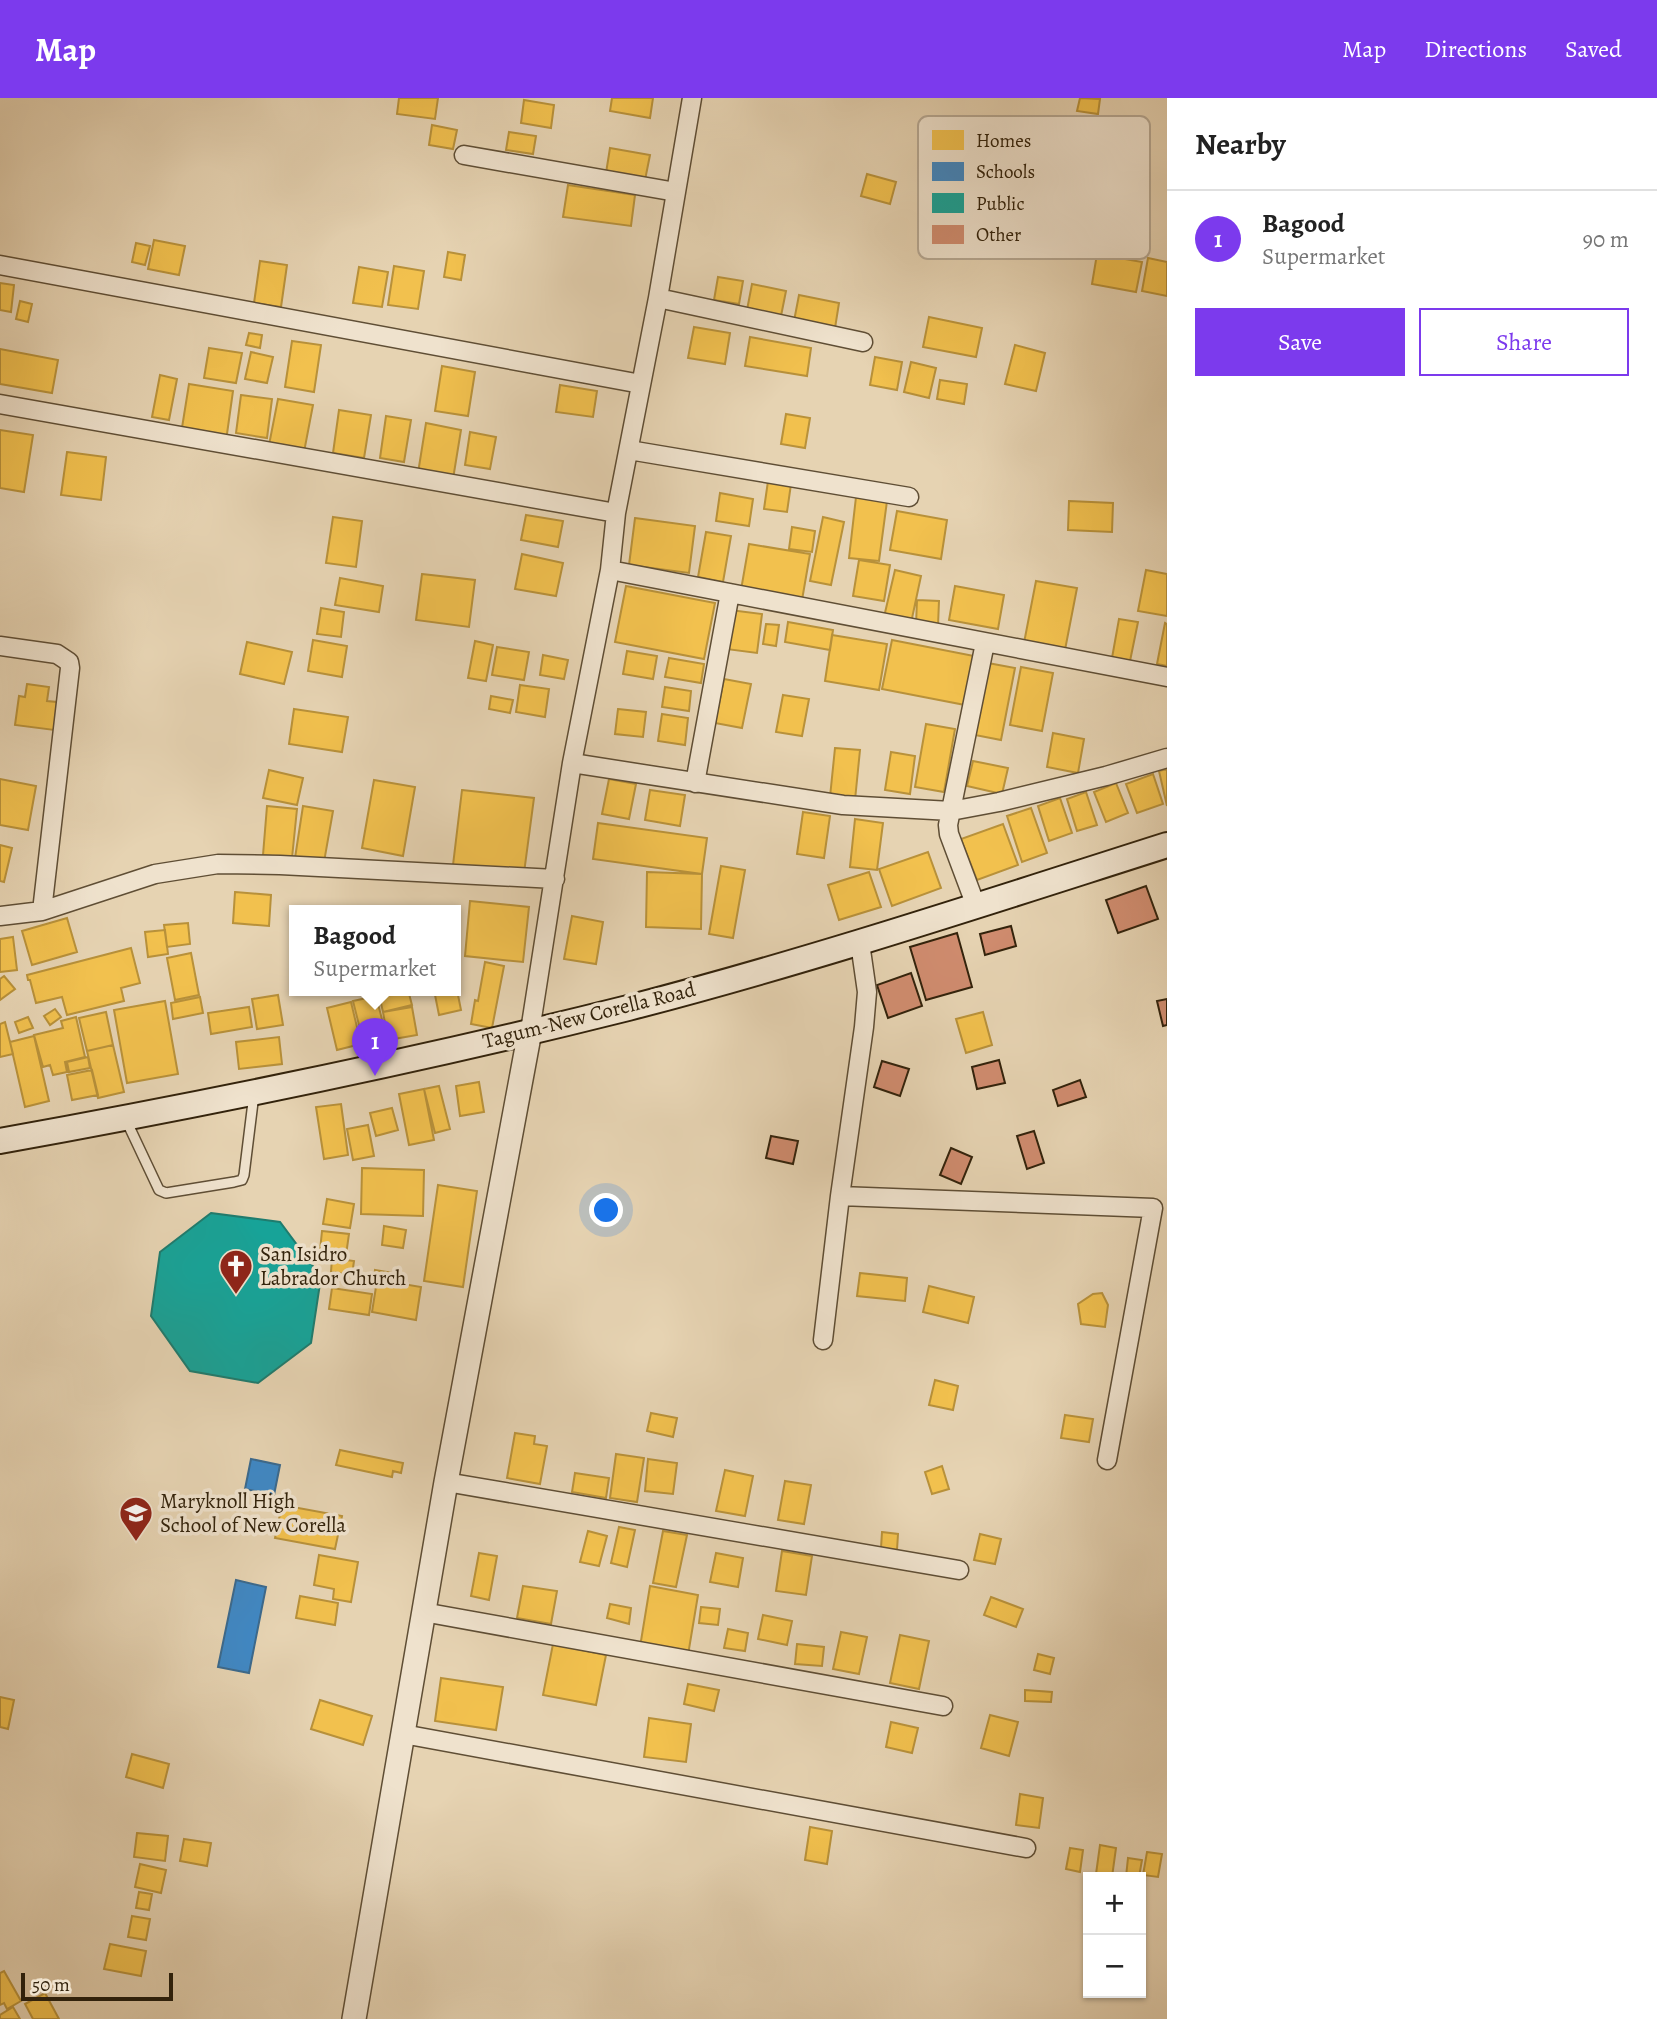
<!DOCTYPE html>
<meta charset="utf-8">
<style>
:root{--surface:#fff;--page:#f2f2f2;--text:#222;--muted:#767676;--line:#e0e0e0;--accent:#7c3aed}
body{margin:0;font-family:Alegreya,serif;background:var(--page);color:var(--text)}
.controls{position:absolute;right:21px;bottom:21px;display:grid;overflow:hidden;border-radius:0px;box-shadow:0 2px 5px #0004}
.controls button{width:63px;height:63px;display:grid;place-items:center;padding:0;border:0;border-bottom:2px solid var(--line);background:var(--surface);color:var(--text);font:35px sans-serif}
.scale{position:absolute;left:21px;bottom:18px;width:152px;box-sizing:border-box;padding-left:7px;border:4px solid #32220b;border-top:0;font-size:19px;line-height:24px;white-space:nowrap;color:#32220b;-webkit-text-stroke:5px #efe2cd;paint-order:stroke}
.you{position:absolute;left:607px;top:1113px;width:24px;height:24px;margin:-18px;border:5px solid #fff;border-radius:50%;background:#1a73e8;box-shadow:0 0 0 10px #1a73e833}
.badge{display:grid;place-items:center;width:46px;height:46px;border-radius:50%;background:var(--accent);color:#fff;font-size:23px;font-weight:700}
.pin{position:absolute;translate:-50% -58px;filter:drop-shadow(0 2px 4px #0008)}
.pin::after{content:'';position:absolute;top:37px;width:24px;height:21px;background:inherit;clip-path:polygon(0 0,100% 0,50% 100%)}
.popup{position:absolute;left:289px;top:807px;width:172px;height:91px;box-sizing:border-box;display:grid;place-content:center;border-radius:0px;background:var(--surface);filter:drop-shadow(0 2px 5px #0005);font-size:23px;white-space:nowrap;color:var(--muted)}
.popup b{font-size:26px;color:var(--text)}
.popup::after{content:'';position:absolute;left:50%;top:100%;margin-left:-14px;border:14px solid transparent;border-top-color:var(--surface)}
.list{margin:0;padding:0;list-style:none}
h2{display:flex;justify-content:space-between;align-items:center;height:91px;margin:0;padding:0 28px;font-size:30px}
h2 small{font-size:23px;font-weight:400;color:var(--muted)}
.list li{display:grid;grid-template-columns:46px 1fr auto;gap:21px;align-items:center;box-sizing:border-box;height:98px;padding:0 28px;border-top:2px solid var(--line)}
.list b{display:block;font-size:26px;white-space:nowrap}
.list p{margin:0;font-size:23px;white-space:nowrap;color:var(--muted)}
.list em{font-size:23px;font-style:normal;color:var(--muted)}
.actions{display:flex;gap:14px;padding:21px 28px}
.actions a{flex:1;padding:16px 0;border:2px solid var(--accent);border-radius:0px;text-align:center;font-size:24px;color:var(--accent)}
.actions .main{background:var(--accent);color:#fff}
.map{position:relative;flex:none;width:1167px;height:1921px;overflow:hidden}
header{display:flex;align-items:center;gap:42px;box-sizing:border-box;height:98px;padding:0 35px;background:var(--accent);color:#fff}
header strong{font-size:33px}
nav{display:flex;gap:38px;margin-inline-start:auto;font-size:24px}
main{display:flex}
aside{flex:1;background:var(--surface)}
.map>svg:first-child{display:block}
.homes{fill:#f2c14e;stroke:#b8913a;stroke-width:2}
.schools{fill:#3f88c5;stroke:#3b698d;stroke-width:2}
.public{fill:#17a398;stroke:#1f7c6e;stroke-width:2}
.building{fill:#d08c6f;stroke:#32220b;stroke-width:2}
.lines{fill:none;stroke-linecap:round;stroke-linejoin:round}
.service-casing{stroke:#5f4e35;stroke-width:12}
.minor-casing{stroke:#5f4e35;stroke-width:21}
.tertiary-casing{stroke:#5f4e35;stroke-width:26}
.secondary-casing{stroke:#32220b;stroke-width:28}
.service{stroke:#efe2cd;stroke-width:9}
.minor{stroke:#efe2cd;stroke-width:18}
.tertiary{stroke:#efe2cd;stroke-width:23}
.secondary{stroke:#efe2cd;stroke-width:24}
.labels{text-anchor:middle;stroke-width:7;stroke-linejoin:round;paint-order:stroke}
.street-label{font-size:21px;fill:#32220b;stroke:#efe2cd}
.poi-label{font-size:21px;fill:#32220b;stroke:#efe2cd;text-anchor:start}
.key{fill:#efe2cd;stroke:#b6a893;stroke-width:2}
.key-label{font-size:19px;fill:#32220b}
</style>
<header>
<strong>Map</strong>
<nav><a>Map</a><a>Directions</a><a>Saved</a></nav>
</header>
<main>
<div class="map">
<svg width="1167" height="1921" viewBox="0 0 1167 1921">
<rect width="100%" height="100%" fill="#e6d3b2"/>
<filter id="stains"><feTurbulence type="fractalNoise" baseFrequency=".00286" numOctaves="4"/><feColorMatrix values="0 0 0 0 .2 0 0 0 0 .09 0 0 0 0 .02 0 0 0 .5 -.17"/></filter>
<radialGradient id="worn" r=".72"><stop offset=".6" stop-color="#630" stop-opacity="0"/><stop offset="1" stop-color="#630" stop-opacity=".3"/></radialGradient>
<path class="homes" d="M399,0H438L435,21L397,16Z
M612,0H653L650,20L610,13Z
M1080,0L1100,1L1098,16L1077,13Z
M524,2L554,7L551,30L521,25Z
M432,27L457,32L453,51L429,47Z
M509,34L536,38L533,56L506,52Z
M610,50L650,57L645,82L606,75Z
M867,76L896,84L890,106L861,98Z
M941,85L980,89L977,120L938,116Z
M568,87L635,97L631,128L563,119Z
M1103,119L1134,125L1127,158L1097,152Z
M154,142L185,148L179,177L148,171Z
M136,145L150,148L145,167L132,164Z
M448,154L465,157L461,182L444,179Z
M1097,156L1142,164L1136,194L1092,186Z
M1148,160L1167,164V198L1142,193Z
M260,163L287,167L281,209L254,205Z
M394,168L424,173L418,211L388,207Z
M359,169L388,174L382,209L353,205Z
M718,179L743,183L739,206L714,202Z
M0,185L14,187L11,214L0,212Z
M752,186L786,193L781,218L747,212Z
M799,197L839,205L835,230L794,223Z
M20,203L32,206L28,224L16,221Z
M929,219L982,230L976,259L923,249Z
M694,229L730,235L725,266L688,260Z
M249,235L262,237L260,250L246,247Z
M750,239L811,250L807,278L745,268Z
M292,243L321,247L314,294L285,289Z
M1015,247L1045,255L1036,293L1005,286Z
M209,250L242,255L236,285L204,280Z
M0,251L58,262L52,295L0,286Z
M251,254L273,259L267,285L245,281Z
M875,259L902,264L897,292L870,287Z
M911,264L936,270L929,300L904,294Z
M442,268L475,274L468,318L435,313Z
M160,277L177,281L169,322L152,319Z
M940,282L967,286L964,306L937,301Z
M189,286L233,293L226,343L181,336Z
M560,287L597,293L593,319L556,314Z
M241,297L272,301L267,340L236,335Z
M278,301L313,307L304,354L269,347Z
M339,312L371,317L364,360L333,355Z
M786,316L810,320L805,350L781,346Z
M386,318L411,322L404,364L380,360Z
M426,325L461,332L453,381L418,375Z
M0,332L33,337L24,394L0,390Z
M470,334L496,339L490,371L465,367Z
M67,354L106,359L101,402L61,397Z
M768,383L791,386L787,414L764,411Z
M720,395L753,401L749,428L716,423Z
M856,399L887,403L879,463L849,460Z
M1069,403L1113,405L1112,434L1068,432Z
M897,413L947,422L941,461L890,452Z
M526,417L563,423L558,449L521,442Z
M333,419L362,423L356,469L326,465Z
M823,419L844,424L831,487L810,483Z
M635,420L695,428L689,475L629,467Z
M792,429L815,433L812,454L789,451Z
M706,434L731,438L723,484L698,479Z
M749,446L810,456L802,502L741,492Z
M522,456L563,465L556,498L515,491Z
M859,462L890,467L884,503L853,498Z
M895,472L921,478L911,525L884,519Z
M1146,472L1167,476V518L1138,513Z
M422,476L475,482L469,529L416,522Z
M340,480L383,488L379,514L335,507Z
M1036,483L1077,490L1064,557L1023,550Z
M626,488L715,505L704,561L615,544Z
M955,488L1004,497L998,531L949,522Z
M917,502L939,503L938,528L916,527Z
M321,510L344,514L341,539L317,536Z
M730,512L762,516L757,555L726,551Z
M1119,521L1138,524L1130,563L1112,560Z
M788,524L833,532L830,552L785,544Z
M1165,525L1167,526V568L1157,566Z
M766,526L779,527L776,548L763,546Z
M832,537L887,546L879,592L825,583Z
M313,542L347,548L342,579L308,573Z
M892,542L974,558L965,607L882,591Z
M475,543L493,547L486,583L468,580Z
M247,544L292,554L284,586L240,576Z
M497,549L529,554L524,582L492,577Z
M627,553L657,558L653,581L623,576Z
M543,557L568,562L564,581L540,577Z
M669,560L704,566L701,585L665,579Z
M988,565L1015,570L1001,642L975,637Z
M1021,569L1053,575L1042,633L1010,627Z
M724,581L751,586L742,630L715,625Z
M27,586L49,589L47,603L57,604L54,632L15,627L19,598L25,599Z
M520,587L549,591L545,619L516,614Z
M665,589L691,593L689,613L662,609Z
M783,597L809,601L802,638L776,634Z
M491,598L513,602L510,615L489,611Z
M294,611L348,619L342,654L289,646Z
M618,611L646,614L643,639L615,636Z
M662,616L688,620L685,647L658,643Z
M926,626L955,631L944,694L915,689Z
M1053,635L1084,641L1078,675L1047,669Z
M835,650L860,652L855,702L830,699Z
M891,654L915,658L910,696L885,692Z
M973,663L1008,670L1002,696L967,688Z
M1167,671V708L1159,673Z
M269,672L303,680L297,707L263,700Z
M1153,676L1163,706L1137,715L1126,686Z
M0,681L36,688L28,732L0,727Z
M609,681L636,686L629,721L602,716Z
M374,682L415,689L403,758L362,750Z
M1116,685L1128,715L1106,724L1094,694Z
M462,692L534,700L524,775L453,767Z
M650,692L685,697L680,728L645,722Z
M1086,694L1097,727L1077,733L1067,701Z
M1060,700L1072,735L1049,743L1038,708Z
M267,708L297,711L292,760L263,757Z
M303,708L333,713L324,764L295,760Z
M1031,710L1047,755L1022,764L1007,718Z
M803,714L830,718L824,760L797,756Z
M855,721L883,725L877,772L850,769Z
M598,725L707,740L702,776L593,761Z
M1003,726L1018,767L977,782L961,741Z
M0,747L12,750L4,784L0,783Z
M928,754L941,790L892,808L879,771Z
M721,768L745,772L733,840L709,836Z
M647,774L702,776L701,831L646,829Z
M869,774L881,809L839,822L828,787Z
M235,794L271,797L269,828L233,825Z
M470,803L529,809L523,864L465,858Z
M572,818L603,824L596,866L564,861Z
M67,820L77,854L32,867L22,833Z
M188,825L190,846L167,849L164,827Z
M165,832L168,856L148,859L145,834Z
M13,839L17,872L0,874V841Z
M131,850L140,885L121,890L124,903L67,917L62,899L36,905L30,882H28L27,877Z
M191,855L199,897L175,902L167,860Z
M485,864L504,868L492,930L471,926L475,902L478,903Z
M4,878L15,891L0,902V881Z
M456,887L461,912L439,917L434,892H456Z
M378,892H408L412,907L383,914Z
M278,897L283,927L257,931L252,901Z
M376,898L386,937L363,943L353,903Z
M200,899L203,915L173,921L171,905Z
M165,903L178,976L127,985L114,912Z
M351,904L361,946L337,952L327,910Z
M249,909L252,929L211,936L208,915Z
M412,909L417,937L388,942L383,914Z
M55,911L61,919L50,927L44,918Z
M106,914L113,947L87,953L79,920Z
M983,914L992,947L966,955L956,921Z
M28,919L33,930L19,935L15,924Z
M76,919L85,959L65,964L67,974L53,977L50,967L43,969L34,937L63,930L61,923Z
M5,924L13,956L0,959V926Z
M34,938L49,1003L25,1009L10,944Z
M279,939L282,966L239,971L236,944Z
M113,947L124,994L98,1000L87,953Z
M88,959L90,970L69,974L67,964Z
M92,972L98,997L72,1002L67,977Z
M479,984L484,1014L460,1018L456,988Z
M439,988L450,1031L435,1035L424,991Z
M424,991L434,1042L409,1047L399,996Z
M341,1006L348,1057L324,1061L316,1009Z
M392,1010L398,1032L376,1038L370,1015Z
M368,1027L374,1058L353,1062L347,1031Z
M362,1070L424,1072L423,1118L361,1116Z
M438,1087L477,1093L463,1189L424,1183Z
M327,1101L354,1106L350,1130L323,1126Z
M384,1128L406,1132L403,1150L382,1147Z
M322,1133L349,1136L346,1157L320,1153Z
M332,1160L354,1163L352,1177L331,1174Z
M375,1172L399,1176L397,1185L421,1189L416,1222L372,1214L376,1189L373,1188Z
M860,1175L907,1180L905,1203L857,1198Z
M929,1188L974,1199L968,1225L923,1214Z
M332,1190L372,1196L369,1217L329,1211Z
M1102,1195L1108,1207L1105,1229L1081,1226L1078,1206L1093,1196Z
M935,1282L958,1288L953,1312L929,1307Z
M651,1315L677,1320L673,1339L647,1333Z
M1065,1317L1093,1321L1089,1344L1061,1340Z
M515,1335L535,1338L534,1346L547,1348L540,1386L507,1380Z
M340,1352L403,1365L401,1375L393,1373L392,1379L336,1367Z
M616,1356L644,1360L637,1404L610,1400Z
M648,1361L677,1365L673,1396L645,1393Z
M942,1368L949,1391L932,1396L925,1374Z
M725,1372L753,1378L745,1418L716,1413Z
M575,1375L609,1380L606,1400L572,1394Z
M785,1383L811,1387L804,1426L778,1422Z
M282,1407L342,1418L335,1451L275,1440Z
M619,1429L635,1432L627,1469L611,1465Z
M588,1433L607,1438L599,1468L580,1464Z
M663,1433L687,1437L676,1489L653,1485Z
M882,1434L898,1436L897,1452L881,1450Z
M980,1436L1001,1441L995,1466L974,1462Z
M782,1453L812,1458L806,1497L776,1493Z
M479,1455L497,1458L489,1502L471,1498Z
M716,1455L743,1460L738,1489L710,1484Z
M319,1457L358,1464L351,1504L333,1501L334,1491L314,1487Z
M523,1488L557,1493L551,1526L517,1520Z
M650,1488L698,1497L688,1557L640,1549Z
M300,1498L338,1505L335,1527L296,1520Z
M991,1499L1023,1511L1016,1529L984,1517Z
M610,1506L631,1510L629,1526L607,1520Z
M701,1509L720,1511L718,1527L699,1525Z
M763,1517L792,1523L787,1547L758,1541Z
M728,1531L748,1535L745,1553L724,1550Z
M841,1534L867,1539L859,1576L833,1571Z
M900,1537L929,1543L919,1591L890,1585Z
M553,1546L606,1557L596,1607L543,1597Z
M797,1546L824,1549L822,1568L795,1566Z
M1038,1556L1054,1560L1050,1576L1034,1572Z
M441,1580L503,1589L496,1632L435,1623Z
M688,1586L719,1592L714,1613L684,1606Z
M1025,1592L1052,1594L1051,1604L1025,1603Z
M0,1599L14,1602L8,1631L0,1629Z
M320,1602L372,1618L363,1647L311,1631Z
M990,1617L1018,1624L1009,1658L981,1650Z
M649,1620L691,1626L686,1664L644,1659Z
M891,1624L918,1630L912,1655L886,1649Z
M132,1656L169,1666L163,1690L126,1679Z
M1020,1696L1043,1700L1039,1730L1016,1727Z
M810,1729L832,1733L827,1766L805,1762Z
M137,1735L168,1738L165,1763L134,1759Z
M184,1741L211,1745L207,1768L180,1763Z
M1100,1747L1116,1750L1112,1779L1096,1776Z
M1070,1750L1083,1752L1080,1774L1066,1771Z
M1147,1754L1162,1756L1158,1779L1143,1777Z
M1128,1760L1142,1762L1139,1779H1126Z
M140,1766L166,1772L161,1795L135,1789Z
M139,1794L152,1796L149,1812L136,1810Z
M132,1818L150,1821L146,1842L128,1839Z
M110,1846L146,1853L141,1878L104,1871Z
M4,1873L21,1903L7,1911L4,1905L0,1907V1875Z
M45,1895L59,1921H33L25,1906Z
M13,1909L20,1921H0V1917Z"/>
<path class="schools" d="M251,1361L280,1367L274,1397L245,1391Z
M236,1482L266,1489L249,1575L218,1569Z"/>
<path class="public" d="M211,1115L280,1124L321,1179L311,1245L258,1285L190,1273L151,1218L160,1154Z"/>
<path class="building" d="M1146,788L1158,821L1118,835L1106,802Z
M1011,828L1016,848L985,857L980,836Z
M957,835L972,889L926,902L910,849Z
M911,875L922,908L888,920L877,887Z
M1167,901V927L1163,928L1157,903Z
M999,962L1005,985L977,991L972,969Z
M882,963L909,971L900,998L874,989Z
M1080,982L1086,999L1058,1008L1053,992Z
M1034,1033L1044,1065L1027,1071L1017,1038Z
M771,1038L798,1043L793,1066L766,1060Z
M951,1050L972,1059L961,1086L940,1077Z"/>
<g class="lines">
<defs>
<path id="service" d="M126,1022L159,1092L166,1095L234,1084L242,1082L244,1077L254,996"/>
<path id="minor" d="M464,57L676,94
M0,167L641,286
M658,200L863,244
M0,306L616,415
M629,352L909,399
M610,472L1167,579
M0,548L57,556L69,564L70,570L42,813
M572,665L843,707L951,713L999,704L1106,678L1167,660
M695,685L730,495
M976,808L949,736L948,727L985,545
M0,818L42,813L155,776L218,766L280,767L555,781
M530,933L572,665L610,472L616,415L658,200L692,0
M840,1098L1153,1110L1107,1362
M823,1242L840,1098L864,929L867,894L860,845
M446,1384L959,1472
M423,1514L943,1608
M403,1636L1026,1750"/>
<path id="tertiary" d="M354,1921L446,1384L530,933"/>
<path id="secondary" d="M0,1043C211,1005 421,962 628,910C810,863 988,804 1167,747"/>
</defs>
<use href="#service" class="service-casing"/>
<use href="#minor" class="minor-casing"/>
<use href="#tertiary" class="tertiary-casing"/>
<use href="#secondary" class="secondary-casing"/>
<use href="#service" class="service"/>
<use href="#minor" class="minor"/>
<use href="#tertiary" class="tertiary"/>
<use href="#secondary" class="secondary"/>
</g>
<defs>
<symbol id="church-pin" viewBox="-11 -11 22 30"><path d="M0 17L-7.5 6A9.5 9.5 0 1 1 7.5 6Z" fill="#8f2418" stroke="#efe2cd"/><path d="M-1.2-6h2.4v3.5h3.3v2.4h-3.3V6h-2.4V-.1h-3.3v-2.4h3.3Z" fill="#fff"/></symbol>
<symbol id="school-pin" viewBox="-11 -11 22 30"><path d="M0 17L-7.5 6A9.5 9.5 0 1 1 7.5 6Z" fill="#8f2418" stroke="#efe2cd"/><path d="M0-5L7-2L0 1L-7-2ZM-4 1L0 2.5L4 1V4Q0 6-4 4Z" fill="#fff"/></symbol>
</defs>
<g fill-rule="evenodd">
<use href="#church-pin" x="217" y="1149" width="38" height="52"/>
<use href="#school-pin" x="117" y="1396" width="38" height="52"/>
</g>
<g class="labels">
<g class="street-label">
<text transform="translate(589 917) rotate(-14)" y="7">Tagum-New Corella Road</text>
</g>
<g class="poi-label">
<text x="260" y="1163">San Isidro<tspan x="260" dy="24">Labrador Church</tspan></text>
<text x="160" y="1410">Maryknoll High<tspan x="160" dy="24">School of New Corella</tspan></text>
</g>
</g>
<rect x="918" y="18" width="232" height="143" rx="10" class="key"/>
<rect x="932" y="32" width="32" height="20" fill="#f2c14e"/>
<rect x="932" y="64" width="32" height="19" fill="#3f88c5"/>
<rect x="932" y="95" width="32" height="20" fill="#17a398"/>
<rect x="932" y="127" width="32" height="19" fill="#d08c6f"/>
<g class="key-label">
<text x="976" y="49">Homes</text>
<text x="976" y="80">Schools</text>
<text x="976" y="112">Public</text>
<text x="976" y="143">Other</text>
</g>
<rect width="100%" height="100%" filter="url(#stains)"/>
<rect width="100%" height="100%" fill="url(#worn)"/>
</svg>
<div class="controls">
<button>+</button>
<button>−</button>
</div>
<div class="scale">50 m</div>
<div class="you"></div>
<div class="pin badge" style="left:375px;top:978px">1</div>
<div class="popup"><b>Bagood</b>Supermarket</div>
</div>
<aside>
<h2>Nearby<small></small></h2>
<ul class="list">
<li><span class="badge">1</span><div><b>Bagood</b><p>Supermarket</p></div><em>90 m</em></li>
</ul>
<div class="actions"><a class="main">Save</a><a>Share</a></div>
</aside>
</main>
